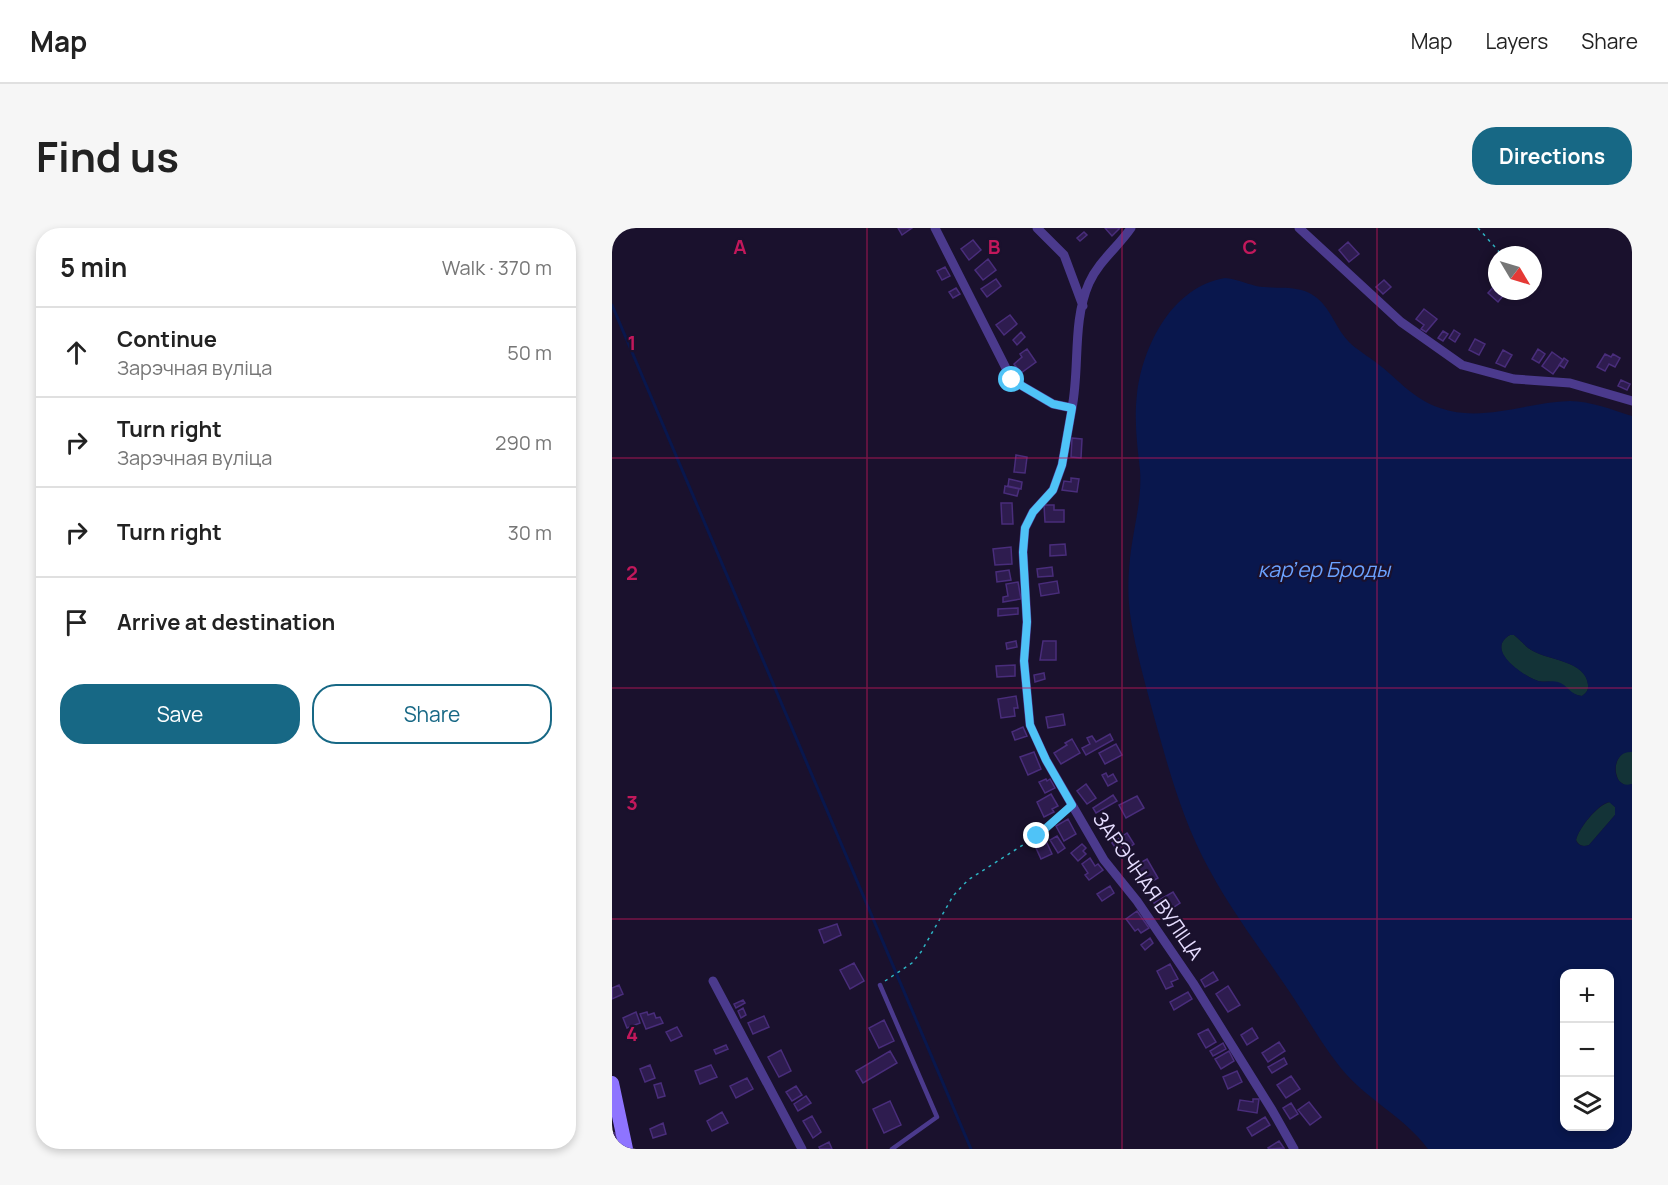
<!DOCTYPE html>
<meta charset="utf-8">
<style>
:root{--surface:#fff;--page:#f6f6f6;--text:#222;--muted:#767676;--line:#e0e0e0;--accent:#176885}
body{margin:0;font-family:Manrope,sans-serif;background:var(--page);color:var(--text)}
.controls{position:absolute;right:18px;bottom:18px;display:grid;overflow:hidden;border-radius:12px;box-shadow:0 3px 9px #0003}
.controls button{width:54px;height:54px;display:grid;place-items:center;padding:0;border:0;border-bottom:2px solid var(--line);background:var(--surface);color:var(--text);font:30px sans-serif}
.compass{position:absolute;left:876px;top:18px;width:54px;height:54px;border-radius:50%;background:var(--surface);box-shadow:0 3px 9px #0003;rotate:128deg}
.stop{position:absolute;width:18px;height:18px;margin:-14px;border:4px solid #4fc3f7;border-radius:50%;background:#fff}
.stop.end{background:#4fc3f7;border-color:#fff;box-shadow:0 2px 6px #0008}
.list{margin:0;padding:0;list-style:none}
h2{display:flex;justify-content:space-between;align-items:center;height:78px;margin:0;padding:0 24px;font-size:26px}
h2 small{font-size:20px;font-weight:400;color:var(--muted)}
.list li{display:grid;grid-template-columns:39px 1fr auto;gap:18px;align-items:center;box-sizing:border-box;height:90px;padding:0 24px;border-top:2px solid var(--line)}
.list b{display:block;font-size:22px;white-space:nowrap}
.list p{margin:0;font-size:20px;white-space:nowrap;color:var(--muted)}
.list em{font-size:20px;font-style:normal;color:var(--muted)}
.actions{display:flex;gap:12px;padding:18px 24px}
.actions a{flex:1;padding:14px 0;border:2px solid var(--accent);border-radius:24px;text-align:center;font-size:21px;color:var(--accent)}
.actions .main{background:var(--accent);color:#fff}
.icon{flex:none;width:33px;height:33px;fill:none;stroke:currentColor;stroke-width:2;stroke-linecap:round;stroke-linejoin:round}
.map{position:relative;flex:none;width:1020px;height:921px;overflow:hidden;border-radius:24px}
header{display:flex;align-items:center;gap:36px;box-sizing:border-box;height:84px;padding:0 30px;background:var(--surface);border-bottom:2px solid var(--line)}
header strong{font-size:28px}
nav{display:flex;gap:33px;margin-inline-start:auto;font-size:21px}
.intro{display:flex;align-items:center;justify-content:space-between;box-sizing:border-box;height:144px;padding:0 36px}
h1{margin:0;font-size:42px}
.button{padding:15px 27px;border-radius:24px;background:var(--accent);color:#fff;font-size:21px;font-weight:700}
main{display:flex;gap:36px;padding:0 36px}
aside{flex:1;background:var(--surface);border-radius:24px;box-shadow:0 3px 9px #0003}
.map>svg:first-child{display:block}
.green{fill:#133337}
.water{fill:#09174d;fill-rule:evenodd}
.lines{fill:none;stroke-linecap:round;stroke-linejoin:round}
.stream{stroke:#09174d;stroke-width:3}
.building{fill:#2e1c4f;stroke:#492d7b;stroke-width:1.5}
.path{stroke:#2db3c3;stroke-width:1.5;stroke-dasharray:3 4.5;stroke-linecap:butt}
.service{stroke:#4b3a8d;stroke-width:4.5}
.minor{stroke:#4b3a8d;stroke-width:9}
.secondary{stroke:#8e74ff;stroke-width:14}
.route{stroke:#4fc3f7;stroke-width:8}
.grid{fill:none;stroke:#c2185b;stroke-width:1.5;stroke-opacity:0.55}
.labels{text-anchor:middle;stroke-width:4.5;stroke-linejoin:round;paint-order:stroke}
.street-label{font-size:20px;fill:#e6ddff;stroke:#1a112d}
.water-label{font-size:21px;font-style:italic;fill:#6ba2ff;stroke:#1a112d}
.grid-label{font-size:20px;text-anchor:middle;font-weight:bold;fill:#c2185b;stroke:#1a112d;stroke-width:4.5;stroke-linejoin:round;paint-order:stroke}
</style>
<header>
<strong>Map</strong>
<nav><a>Map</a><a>Layers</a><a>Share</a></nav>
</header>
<div class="intro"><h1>Find us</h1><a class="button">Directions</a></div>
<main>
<aside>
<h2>5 min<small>Walk · 370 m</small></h2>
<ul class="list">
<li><svg class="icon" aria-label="ahead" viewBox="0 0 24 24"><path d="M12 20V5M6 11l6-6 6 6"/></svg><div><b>Continue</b><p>Зарэчная вуліца</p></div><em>50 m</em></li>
<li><svg class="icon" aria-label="right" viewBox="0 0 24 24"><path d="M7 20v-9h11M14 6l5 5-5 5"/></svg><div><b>Turn right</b><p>Зарэчная вуліца</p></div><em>290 m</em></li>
<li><svg class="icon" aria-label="right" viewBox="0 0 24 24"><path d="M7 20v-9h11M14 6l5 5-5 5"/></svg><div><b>Turn right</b></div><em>30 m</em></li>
<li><svg class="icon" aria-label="arrive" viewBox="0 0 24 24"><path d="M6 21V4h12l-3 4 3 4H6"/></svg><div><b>Arrive at destination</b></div></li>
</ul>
<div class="actions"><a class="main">Save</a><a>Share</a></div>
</aside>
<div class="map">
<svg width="1020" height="921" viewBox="0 0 1020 921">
<rect width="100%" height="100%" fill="#1a112d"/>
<path class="green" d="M898,407H902C909,412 913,419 921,423C936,432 974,433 976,456C977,462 974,465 970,468C958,467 951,456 940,454C935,453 931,454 926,453C911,448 872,422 898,407Z
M1014,523L1020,524V556L1014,558L1007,553C1001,542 1003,530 1014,523Z
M998,574L1003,579V587L977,617C971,619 967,618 964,612C967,600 985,577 998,574Z"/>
<path class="water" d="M613,50C624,51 633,55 644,58C665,62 687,55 705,70C719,81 724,101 737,114C745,122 756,128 766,136C787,152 801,171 828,180C870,195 915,174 958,173C978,173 1001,182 1020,188V524C997,522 999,563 1020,556V921H816C792,888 753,871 728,839C709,815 694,788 677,763C650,723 620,684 597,641C570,592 556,539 541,485C533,454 524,424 519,392C515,369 516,344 519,322C523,294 530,269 528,242C525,216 522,192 525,166C531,117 560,59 613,50ZM898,407H902C909,412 913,419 921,423C936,432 974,433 976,457C977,462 974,465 970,468C958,467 956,457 946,454C939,452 933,455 926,453C912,448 872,422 898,407ZM997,574L1003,579V587L977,617C971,619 966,618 964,612C967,600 985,577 997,574ZM952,746H998V898H952Z"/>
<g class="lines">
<path class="stream" d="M0,77L359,921"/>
</g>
<path class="building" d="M286,0H300L290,7Z
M493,0H508L500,8Z
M472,4L475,7L468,13L465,10Z
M361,12L369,22L357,32L349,21Z
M736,14L747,26L737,34L727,22Z
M376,31L384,42L371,52L363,42Z
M333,39L338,48L330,52L325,43Z
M384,51L389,58L375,69L369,61Z
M772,52L779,59L771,66L764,59Z
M885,55V63H895L886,74L876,65Z
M344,60L348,66L341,70L337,64Z
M812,81L825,91L814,104L809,101L812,97L804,91Z
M398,87L405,96L392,107L384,97Z
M842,102L848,106L843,114L837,110Z
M831,103L836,106L831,113L826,110Z
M409,104L413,109L405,117L401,112Z
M863,111L873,116L867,127L857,122Z
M415,121L424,134L409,145L402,136L410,129L408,126Z
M926,121L933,126L927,135L920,131Z
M891,122L900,127L893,139L884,135Z
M940,124L951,132L941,146L930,138Z
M993,126L999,129L1001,126L1008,130L1003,139L997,136L993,143L985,139Z
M952,130L956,133L952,140L947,137Z
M1009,152L1018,156L1015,162L1006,158Z
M460,210L470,211L469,230L459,229Z
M404,227L415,229L413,245L402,244Z
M459,250L467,251L465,264L450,262L452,253L459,254Z
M397,251L410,254L409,261L396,258Z
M393,258L407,261L405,268L392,265Z
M389,275H400L401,296H390Z
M432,277H442V282H452V294H433Z
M453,316L454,327L438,328V317Z
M399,319L400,336L383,337L381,321Z
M440,339L441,348L426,349L425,341Z
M397,342L399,352L385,354L384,344Z
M445,353L447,365L429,368L427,356Z
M406,354L409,371L391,374V369L396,368L394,356Z
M406,380V386L386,388V381Z
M404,413L405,419L395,421L394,415Z
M431,413H444V432H428Z
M403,437V448L385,449L384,438Z
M432,445L433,451L423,454L422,447Z
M404,468L406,480H402L403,488L389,490L386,471Z
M451,486L453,497L436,500L434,489Z
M411,499L415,508L403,512L400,504Z
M498,506L501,512L474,527L470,520L478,516L475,510L480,508L484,514Z
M460,511L468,525L449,536L442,525L455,517L453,515Z
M504,516L510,527L493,536L487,525Z
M422,524L429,541L416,547L408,529Z
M494,545L496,549L501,546L505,553L496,558L490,547Z
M434,551L435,553L438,551L443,560L433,565L427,554Z
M474,556L484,570L475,576L465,563Z
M439,566L446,578L440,581L442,584L432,589L425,574Z
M501,567L505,573L484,585L481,580Z
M525,568L532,580L514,590L507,577Z
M456,591L464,606L452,613L444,598Z
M515,605L522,616L508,626L500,615Z
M445,608L453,620L446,625L438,612Z
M435,615L440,626L429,631L424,620Z
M470,616L474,620L471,623L474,626L466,633L459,625Z
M478,630L483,638L486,636L491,642L477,652L473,647L476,645L470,636Z
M535,631L546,650L532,658L521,639Z
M498,658L502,665L490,673L485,666Z
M561,664L568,675L550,687L542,675Z
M525,683L537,700L529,705L526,701L523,703L514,691Z
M225,696L229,707L212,715L207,702Z
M538,710L541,715L533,722L529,717Z
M242,735L252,753L238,761L228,742Z
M558,736L566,751L559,754L561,758L554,761L545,743Z
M601,744L606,752L593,759L589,752Z
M7,757L11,766L0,771V760Z
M616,758L628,777L616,784L604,766Z
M576,764L580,771L562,782L558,774Z
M131,772L133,775L124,780L122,776Z
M131,780L134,787L129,790L126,783Z
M24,784L28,795L15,800L11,790Z
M35,784L36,787L42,785L44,790L48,789L51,795L34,801L28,786Z
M152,788L157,799L141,806L136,795Z
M272,792L282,813L267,820L257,800Z
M65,799L70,808L59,813L54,804Z
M640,800L646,810L635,817L629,807Z
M596,801L604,814L594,820L586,806Z
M667,814L673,823L656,834L650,825Z
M611,815L614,821L601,828L598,823Z
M114,817L116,821L104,826L102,822Z
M169,822L179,843L167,849L156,829Z
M278,823L285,835L251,855L244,843Z
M617,823L622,833L609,841L603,831Z
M672,830L675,836L660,845L656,839Z
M38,837L43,850L33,854L28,841Z
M99,837L105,849L88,856L83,843Z
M625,843L630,854L616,861L611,849Z
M679,848L688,861L674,870L665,857Z
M135,850L141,861L124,870L118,858Z
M49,855L53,868L46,870L42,857Z
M184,858L190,867L180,873L174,864Z
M194,868L199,875L186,883L182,876Z
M641,871H647L645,885L626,882L628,872L641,874Z
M278,873L289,897L272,905L261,881Z
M697,874L709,889L698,897L686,882Z
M679,875L686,886L678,891L671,880Z
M110,884L116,895L100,903L95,893Z
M200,888L209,904L201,910L191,893Z
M653,889L658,897L640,908L635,900Z
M51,895L54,906L41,910L38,901Z
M0,905H3L5,915H0Z
M667,913L672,920L657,921L656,920Z
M217,914L220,921H208L207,919Z"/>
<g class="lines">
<path class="path" d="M866,0L890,27
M273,753L300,735L309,724L341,668L356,652L425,608L452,584"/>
<path class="service" d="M268,757L325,889L280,921"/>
<path class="minor" d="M323,0L400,152L441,176L460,180L450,237L441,262L421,284L413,300L411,324L415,394L412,433L418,497L434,532L492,632L525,673L581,755L660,882L682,921
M425,0L452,27L471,78
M687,0L789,94L850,137L902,151L958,155L1020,173
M460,180C468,139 460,94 477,55C487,33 506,19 519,0
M101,753L190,921"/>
<path class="secondary" d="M0,855L14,921"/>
</g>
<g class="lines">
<path class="route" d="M400,152L441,176L460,180L450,237L441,262L421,284L413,300L411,324L415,394L412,433L418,497L434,532L460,577L425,608"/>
</g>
<path class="grid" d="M255,0V921M510,0V921M765,0V921M0,230H1020M0,460H1020M0,691H1020"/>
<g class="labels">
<g class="street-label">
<text transform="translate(536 658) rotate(55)" y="7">ЗАРЭЧНАЯ ВУЛІЦА</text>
</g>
<g class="water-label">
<text x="712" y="349">карʼер Броды</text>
</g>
</g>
<g class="grid-label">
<text x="128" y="26">A</text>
<text x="382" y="26">B</text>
<text x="638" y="26">C</text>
<text x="20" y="122">1</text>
<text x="20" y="352">2</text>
<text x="20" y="582">3</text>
<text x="20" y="813">4</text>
</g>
</svg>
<div class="controls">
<button>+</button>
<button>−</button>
<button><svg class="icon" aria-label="layers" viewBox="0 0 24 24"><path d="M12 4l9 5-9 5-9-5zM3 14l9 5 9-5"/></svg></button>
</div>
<svg class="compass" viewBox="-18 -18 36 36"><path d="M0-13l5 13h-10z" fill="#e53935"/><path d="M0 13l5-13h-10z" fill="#767676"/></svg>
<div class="stop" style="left:400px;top:152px"></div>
<div class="stop end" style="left:425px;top:608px"></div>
</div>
</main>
